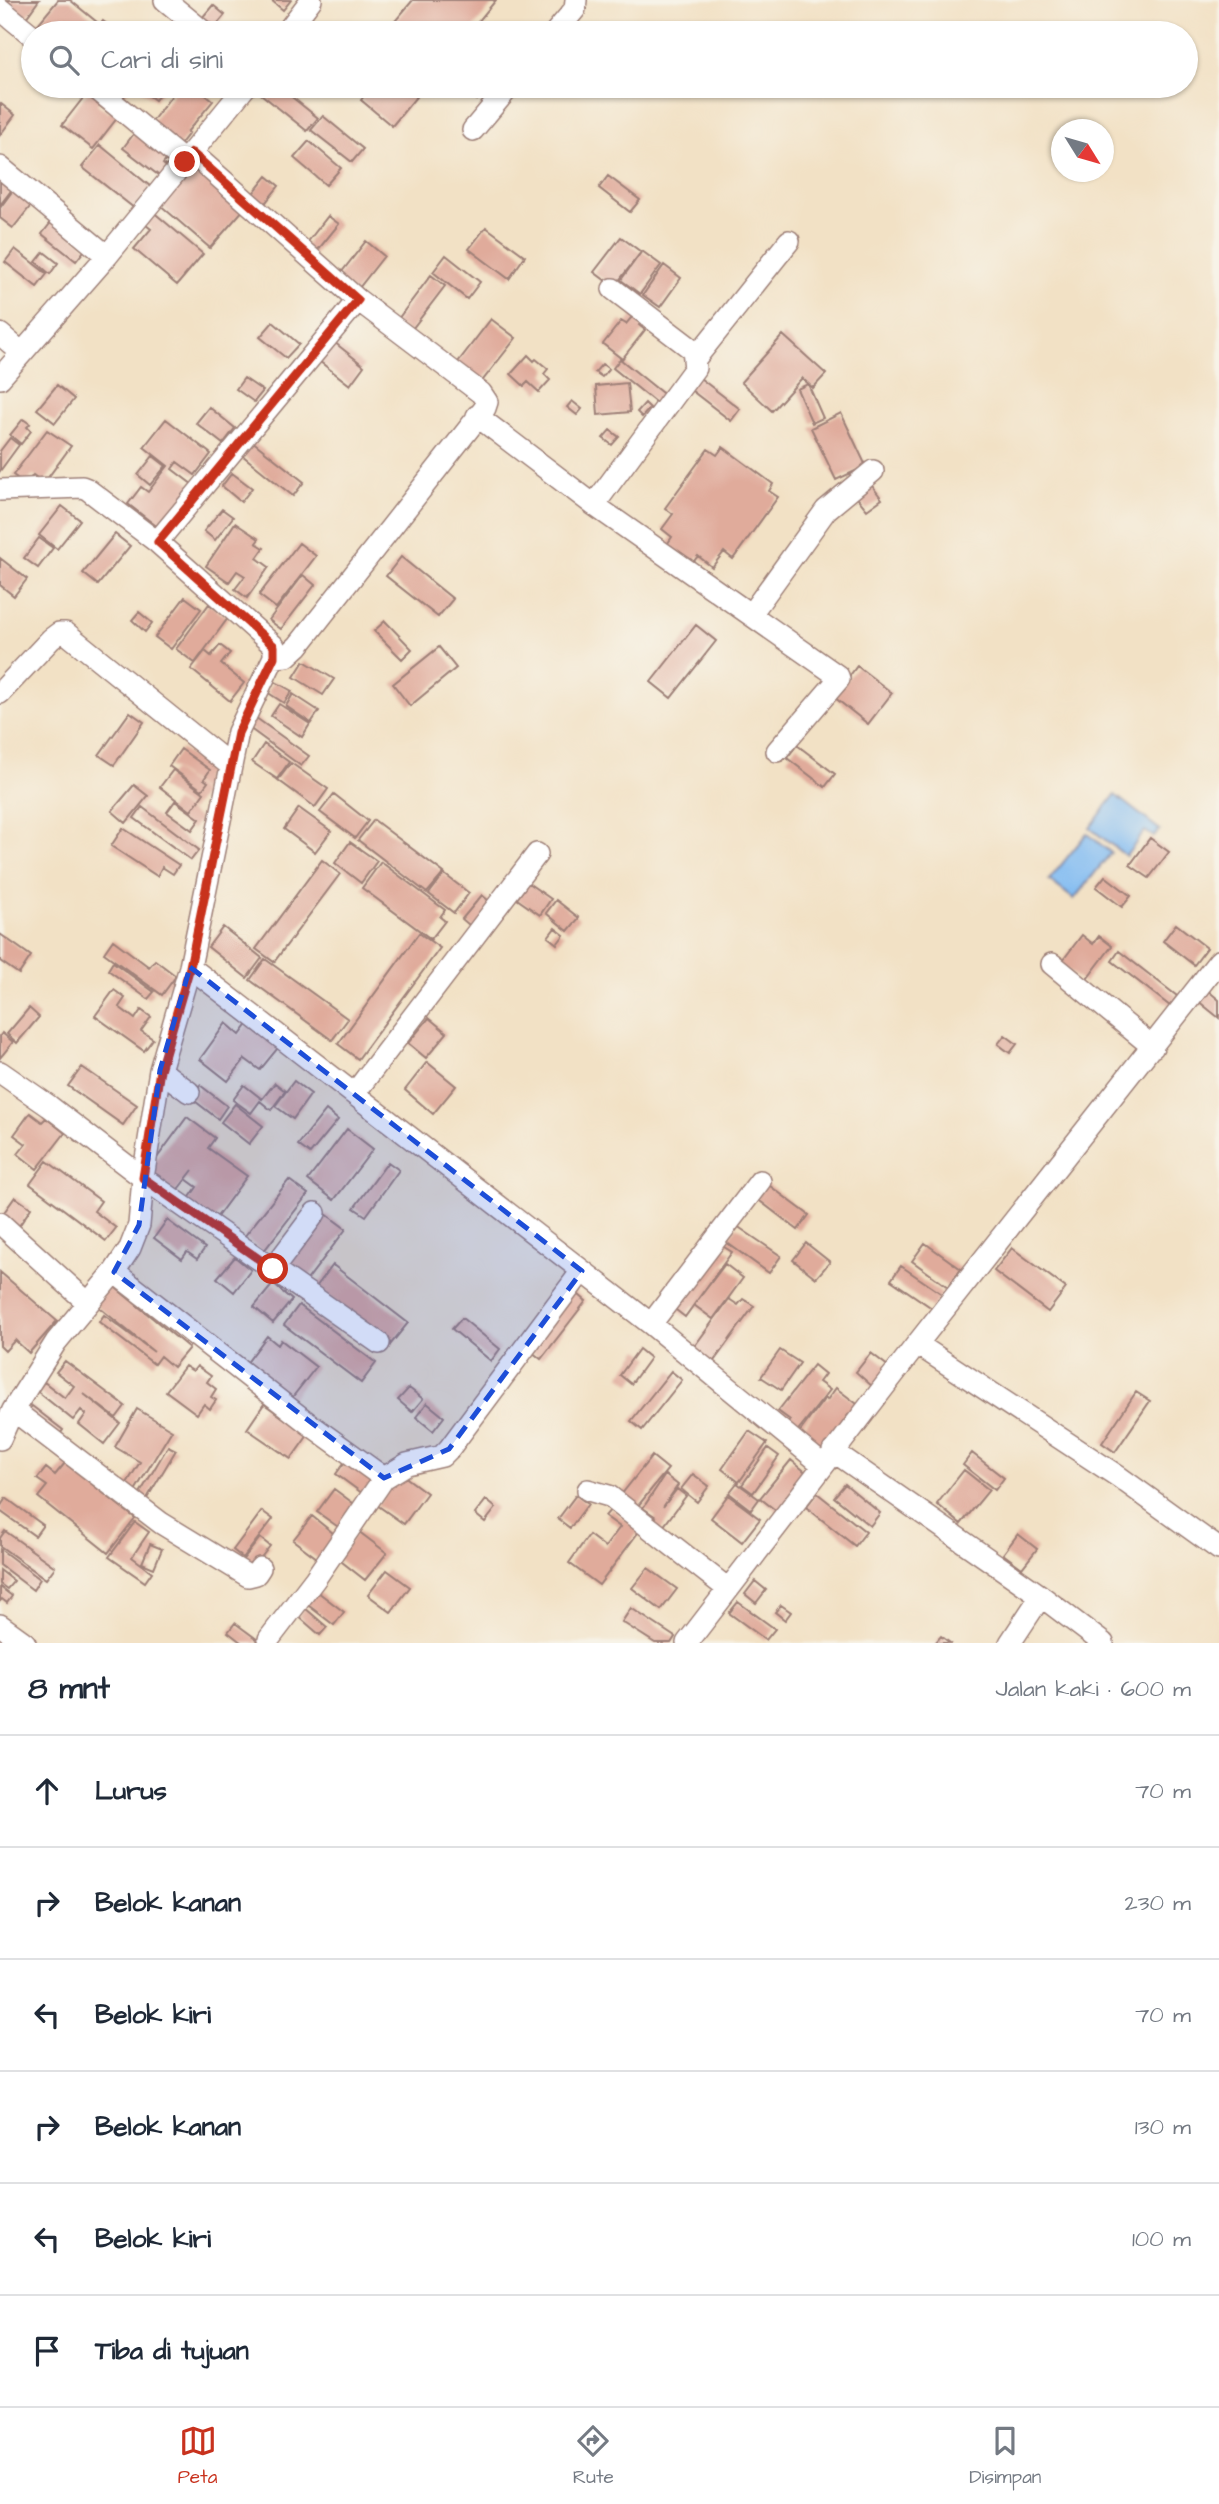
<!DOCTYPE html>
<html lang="id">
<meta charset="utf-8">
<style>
:root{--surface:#fff;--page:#f6f6f7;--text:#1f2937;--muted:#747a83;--line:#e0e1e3;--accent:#c8321e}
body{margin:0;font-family:"Architects Daughter",sans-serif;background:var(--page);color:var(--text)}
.compass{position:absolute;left:1051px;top:119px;width:63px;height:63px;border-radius:50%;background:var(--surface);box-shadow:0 2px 5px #0004;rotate:127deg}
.stop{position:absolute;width:21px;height:21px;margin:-16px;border:5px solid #c8321e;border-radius:50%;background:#fff}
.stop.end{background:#c8321e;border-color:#fff;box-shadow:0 2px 7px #0008}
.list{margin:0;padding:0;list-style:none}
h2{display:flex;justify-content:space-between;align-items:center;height:91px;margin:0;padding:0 28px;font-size:30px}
h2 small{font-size:23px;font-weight:400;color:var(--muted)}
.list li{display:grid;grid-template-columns:46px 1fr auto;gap:21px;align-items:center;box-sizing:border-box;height:112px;padding:0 28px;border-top:2px solid var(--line)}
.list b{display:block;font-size:26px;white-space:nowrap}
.list em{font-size:23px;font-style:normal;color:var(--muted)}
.icon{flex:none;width:38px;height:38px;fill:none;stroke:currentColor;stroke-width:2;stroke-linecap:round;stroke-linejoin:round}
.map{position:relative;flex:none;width:1219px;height:1643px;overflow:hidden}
.search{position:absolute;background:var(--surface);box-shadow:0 2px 5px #0004;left:21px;right:21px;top:21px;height:77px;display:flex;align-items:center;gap:18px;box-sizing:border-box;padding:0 24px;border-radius:38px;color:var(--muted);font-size:26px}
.sheet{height:763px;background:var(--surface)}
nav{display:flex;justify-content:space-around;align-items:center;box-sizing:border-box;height:98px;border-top:2px solid var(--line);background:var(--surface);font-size:19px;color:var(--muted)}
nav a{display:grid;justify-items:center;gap:4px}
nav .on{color:var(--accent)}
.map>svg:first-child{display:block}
.water{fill:#81bbf2;stroke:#666d8e;stroke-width:2}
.building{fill:#e0ab9b}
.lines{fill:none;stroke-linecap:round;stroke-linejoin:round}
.minor-casing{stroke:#9e8078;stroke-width:24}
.minor{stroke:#fff;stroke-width:21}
.route{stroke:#c8321e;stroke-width:9}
.marked{fill:#1d4ed8;fill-opacity:0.2;stroke:#1d4ed8;stroke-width:5;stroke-dasharray:14 9;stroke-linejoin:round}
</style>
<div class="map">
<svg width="1219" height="1643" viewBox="0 0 1219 1643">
<rect width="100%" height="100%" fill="#f7f3e8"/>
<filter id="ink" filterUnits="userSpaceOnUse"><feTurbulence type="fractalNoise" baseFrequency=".0143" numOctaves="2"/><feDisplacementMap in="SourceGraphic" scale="14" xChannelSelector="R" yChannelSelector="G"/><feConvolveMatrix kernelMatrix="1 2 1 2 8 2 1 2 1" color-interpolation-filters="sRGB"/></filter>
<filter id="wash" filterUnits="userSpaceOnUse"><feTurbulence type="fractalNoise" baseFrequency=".00686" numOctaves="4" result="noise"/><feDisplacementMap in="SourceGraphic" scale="28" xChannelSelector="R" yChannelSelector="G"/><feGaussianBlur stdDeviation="1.57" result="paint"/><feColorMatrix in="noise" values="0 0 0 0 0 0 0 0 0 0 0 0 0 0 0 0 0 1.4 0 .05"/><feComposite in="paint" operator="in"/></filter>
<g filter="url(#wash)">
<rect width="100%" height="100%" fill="#f2e1c5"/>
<path class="water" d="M1115,795L1160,830L1154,837L1145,831L1126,856L1090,828Z
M1087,833L1111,853L1074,899L1049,880Z"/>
<g id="blocks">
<path class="building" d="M7,0H39L26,18L5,2Z
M58,0H70L98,23L90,33H80L68,24L66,26L75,33H37L33,30Z
M271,0H291L283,10Z
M413,0H496L469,33H385Z
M213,5L225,15L210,33L196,25Z
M103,21L116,31L115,33H94Z
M102,86H132L121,100Z
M136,86H166L155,100Z
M179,86H195L213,101L187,132L189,133L176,150L147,128Z
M267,86H278L318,118L307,131L261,94Z
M372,86H425L392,126L361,100Z
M460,86H488L477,100Z
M91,88L102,97L97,104L109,113L113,108L121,113L93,149L62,125Z
M0,103L15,115L0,135Z
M323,116L363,149L352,162L311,130Z
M136,131L169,156L163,164L169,169L162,178L123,148Z
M309,141L341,168L326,185L294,158Z
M100,145L151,187L134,208L82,167Z
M193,165L244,209L210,248L159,204Z
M267,176L279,186L262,207L250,197Z
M608,176L640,200L630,212L599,188Z
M0,178L13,188L0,205Z
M14,189L33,203L13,228L0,218V208Z
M151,210L203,254L177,285L134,249L151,229L141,221Z
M328,216L339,224L313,256L303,248Z
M53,220L87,247L76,261L42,234Z
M486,227L525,256L509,279L469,249Z
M621,237L641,252L614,287L594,272Z
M366,241L384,256L355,293L337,278Z
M15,249L47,274L37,287L5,262Z
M642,251L661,265L640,294L621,280Z
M44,252L58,263L50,274L36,262Z
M446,255L480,282L467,299L433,272Z
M664,265L681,278L660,307L643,295Z
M431,275L445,286L409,333L395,323Z
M637,311L645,317L639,325L645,330L622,359L603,344L621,321L626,324Z
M491,319L516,338L479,385L455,366Z
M273,322L299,344L286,358L260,337Z
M783,335L826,374L813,388L802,378L772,411L741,382Z
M334,342L364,366L350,385L319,361Z
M528,355L534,361L536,359L548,369L544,374L550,380L539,392L528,382L524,386L511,374Z
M620,359L667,397L660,406L613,368Z
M602,364L609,369L602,377L595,372Z
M696,375L740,409L731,421L687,387Z
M244,378L263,391L254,402L236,389Z
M627,383L630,412L598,415L596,386Z
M808,384L823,418L812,423L797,389Z
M57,385L74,399L55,423L37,409Z
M572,401L582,409L577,415L567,407Z
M645,403L650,408L642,417L637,412Z
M209,407L235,428L223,444L196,423Z
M841,413L866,466L836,480L811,428Z
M23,419L30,424L27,427L31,431L21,444L10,435Z
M166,419L211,454L195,475L177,462L172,469L197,488L164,532L128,504L141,487L148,492L168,466L144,447Z
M47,430L71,446L44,483L33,475L26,484L13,475Z
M610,430L619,437L612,445L603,438Z
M10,438L19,445L0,471V451Z
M252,441L304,482L293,496L242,455Z
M723,447L773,484L769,491L778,497L733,559L724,552L712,567L698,556L691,565L666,546L672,537L662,529L673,514L665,508L708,449L717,455Z
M153,456L166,466L150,485L138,475Z
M232,473L252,488L241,502L222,486Z
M869,482L882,499L867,510L854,494Z
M62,506L80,520L57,549L39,535Z
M222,509L233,517L215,540L204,531Z
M235,523L259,539L256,543L264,548L257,558L269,567L247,598L235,589L245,576L237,571L229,582L206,566Z
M115,534L130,546L98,585L83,573Z
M39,538L53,548L38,568L24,558Z
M299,543L316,556L276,608L259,595Z
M401,557L453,599L438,617L386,576Z
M0,558L27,579L14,596L0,585Z
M303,575L315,585L281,629L269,620Z
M185,597L201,609L171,649L155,637Z
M209,604L228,618L195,663L176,649Z
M139,612L152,623L145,632L132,620Z
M385,621L412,649L402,659L374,631Z
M696,625L716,641L671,698L651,682Z
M220,645L230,653L221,664L244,683L230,701L191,669L205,651L211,656Z
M439,647L456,668L410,706L393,684Z
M304,661L334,679L323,695L294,677Z
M857,666L892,693L868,724L834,697Z
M274,681L292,691L284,703L267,692Z
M293,694L319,711L311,723L286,706Z
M279,704L310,724L302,737L271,716Z
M130,712L144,722L114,765L99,755Z
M252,715L309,756L301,766L245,725Z
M264,744L289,762L277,779L252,762Z
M797,745L835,774L825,787L787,758Z
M181,749L210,770L204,779L208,782L202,790L169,766Z
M291,763L328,789L315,807L278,780Z
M173,770L204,793L191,811L160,787Z
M134,785L148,796L126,823L112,811Z
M334,794L368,821L355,838L320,812Z
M175,801L200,819L192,830L167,812Z
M142,807L199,850L191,860L134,818Z
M299,808L331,831L315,852L284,829Z
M374,820L444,873L427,893L358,840Z
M123,828L179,865L173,874L162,867L157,876L111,846Z
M1150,838L1169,852L1149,878L1130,865Z
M350,842L377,861L361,883L335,863Z
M322,860L340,874L274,962L256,949Z
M381,862L445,910L440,917L445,921L431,939L362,888Z
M444,874L469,893L454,913L429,894Z
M1105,876L1131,896L1122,907L1096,887Z
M528,883L551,899L540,915L517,899Z
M482,895L495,906L475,930L462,919Z
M556,900L579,918L568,931L546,913Z
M1176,924L1207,948L1194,965L1163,941Z
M223,927L262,958L247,978L208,947Z
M555,928L564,935L557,944L548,937Z
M419,933L440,948L358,1059L338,1044Z
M0,934L31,956L19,974L0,961Z
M1082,935L1093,944L1099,936L1112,946L1084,983L1060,964Z
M113,940L149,967L155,960L176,976L162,995L104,953Z
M1119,951L1177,996L1170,1006L1112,961Z
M265,959L348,1019L332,1040L250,980Z
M113,962L154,992L148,999L108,970Z
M1206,989L1219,1000V1018L1197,1000Z
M114,990L125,998L119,1007L135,1019L141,1010L151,1017L141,1031L153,1039L144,1051L95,1016Z
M29,1008L39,1017L17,1043L7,1034Z
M429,1018L447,1033L426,1058L408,1043Z
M252,1019L282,1043L260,1070L245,1059L228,1081L200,1059L226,1023L240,1035Z
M2,1033L13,1042L0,1058V1036Z
M1005,1035L1017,1044L1010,1053L998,1044Z
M427,1062L456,1086L433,1114L405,1090Z
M82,1067L137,1105L123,1125L68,1086Z
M294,1081L311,1094L293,1119L275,1106Z
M275,1083L285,1091L271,1110L260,1101L251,1113L233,1100L244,1085L262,1099Z
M200,1085L227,1106L218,1119L191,1098Z
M235,1104L263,1126L249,1144L221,1122Z
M326,1110L338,1120L310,1154L298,1145Z
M30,1113L42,1122L46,1118L65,1133L37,1169L18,1154L26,1144L14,1135Z
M187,1117L215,1138L208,1148L247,1176L213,1222L186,1203L197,1187L186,1179L193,1170L175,1193L146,1173Z
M347,1129L373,1149L334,1200L308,1180Z
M47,1161L101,1201L94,1211L116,1228L106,1241L30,1184Z
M388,1162L399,1170L366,1216L354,1208Z
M289,1180L308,1194L263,1252L244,1237Z
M766,1183L809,1215L798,1230L756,1198Z
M15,1197L31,1208L17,1229L0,1218Z
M326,1214L346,1229L304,1284L284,1268Z
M167,1220L205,1248L197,1259L187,1252L182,1259L154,1238Z
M737,1226L781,1256L769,1273L726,1242Z
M716,1242L732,1252L685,1317L671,1306Z
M806,1243L830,1262L816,1278L793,1260Z
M925,1243L961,1269L948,1287L912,1261Z
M1012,1248L1066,1288L1048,1312L994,1271Z
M235,1257L251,1270L234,1292L217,1278Z
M725,1264L743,1278L713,1319L694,1305Z
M333,1265L408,1323L390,1345L316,1287Z
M901,1266L942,1294L932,1308L891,1280Z
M0,1272L57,1321L29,1353L15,1340L5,1351L0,1346Z
M111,1284L189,1348L173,1367L160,1356L154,1364L99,1322L104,1315L154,1352L95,1304Z
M273,1284L292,1300L273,1323L254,1307Z
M572,1289L586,1301L541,1359L527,1348Z
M729,1299L738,1305L743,1299L754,1306L711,1365L691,1351Z
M299,1305L376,1363L361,1383L284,1325Z
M462,1318L500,1349L491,1361L452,1329Z
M267,1336L278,1345L281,1340L316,1367L287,1404L246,1364Z
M639,1349L650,1358L631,1384L620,1375Z
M780,1350L800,1363L781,1390L761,1377Z
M871,1353L889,1367L873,1387L856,1372Z
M65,1361L125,1406L116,1418L84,1394L120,1423L104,1444L79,1424L86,1414L81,1410L73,1420L37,1391L44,1382L65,1398L74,1386L56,1372Z
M814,1365L825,1374L819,1382L830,1390L795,1434L785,1426L790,1420L778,1411Z
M185,1366L193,1371L197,1366L211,1376L207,1382L216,1389L211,1397L216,1400L210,1409L204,1404L197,1414L166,1391Z
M671,1371L682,1380L642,1430L631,1421Z
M409,1388L423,1399L412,1412L398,1400Z
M836,1388L861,1407L853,1418L848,1415L841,1425L845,1428L823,1457L796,1437L825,1398L827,1400Z
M1136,1392L1150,1401L1115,1452L1102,1443Z
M427,1403L444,1417L433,1431L416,1417Z
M264,1404L308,1435L291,1459L247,1429Z
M32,1406L63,1430L56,1440L24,1416Z
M137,1409L172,1430L133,1494L124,1488L140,1462L115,1447Z
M749,1431L767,1443L739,1482L722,1469Z
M168,1446L176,1450L146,1500L139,1495Z
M768,1448L779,1456L753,1493L742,1485Z
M972,1453L1004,1478L995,1490L963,1465Z
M652,1456L668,1469L633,1512L617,1500Z
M347,1459L377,1481L366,1496L336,1474Z
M791,1460L809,1475L779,1513L760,1498Z
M65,1463L135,1518L108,1553L38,1497L47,1486L37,1479L46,1468L55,1475Z
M964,1470L989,1490L961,1524L937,1504Z
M400,1473L427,1493L404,1524L377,1505Z
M693,1474L709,1486L697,1502L681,1489Z
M665,1475L678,1485L663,1507L677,1489L686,1496L660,1531L651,1524L656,1517L643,1508Z
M737,1483L759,1499L751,1510L729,1493Z
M845,1484L880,1513L870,1526L834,1497Z
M334,1489L361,1509L344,1531L317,1512Z
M817,1493L866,1532L855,1546L806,1507Z
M576,1495L588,1504L570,1528L558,1519Z
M728,1495L760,1519L742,1542L711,1518Z
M6,1498L43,1525L35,1536L0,1511V1507Z
M486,1500L496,1508L485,1522L475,1514Z
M611,1509L640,1530L599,1585L569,1563L589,1535L605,1547L620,1527L605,1516Z
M262,1511L273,1519L243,1558L233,1550Z
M312,1516L339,1538L321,1561L293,1540Z
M135,1522L149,1532L132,1557L152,1572L145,1582L109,1557Z
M5,1531L55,1567L46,1579L0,1546V1538Z
M358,1531L387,1553L365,1580L337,1558Z
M1018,1534L1037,1549L1022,1568L1003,1554Z
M260,1538L270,1546L251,1570L241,1562Z
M150,1544L162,1549L154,1568L142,1563Z
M0,1549L40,1579L33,1590L0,1565Z
M648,1568L677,1589L661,1610L632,1588Z
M0,1570L14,1581L7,1589L0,1584Z
M387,1570L410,1587L391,1612L368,1595Z
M755,1581L766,1590L756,1603L745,1594Z
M0,1587L12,1596L7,1603L2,1599L0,1601Z
M314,1589L344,1612L334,1625L304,1602Z
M738,1602L775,1629L766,1640L729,1613Z
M781,1605L791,1612L785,1620L775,1612Z
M305,1608L327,1627L320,1635L298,1616Z
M631,1608L675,1637L671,1643H655L622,1622Z
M235,1623L258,1640L256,1643H242L228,1632Z
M941,1636L950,1643H935Z"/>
</g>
</g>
<g filter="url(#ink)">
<use href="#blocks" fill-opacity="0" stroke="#9e8078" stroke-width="2"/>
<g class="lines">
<defs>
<path id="minor" d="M165,0L205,33
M0,9L33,36
M286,33L311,0
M555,33L575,9L576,0
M93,86L185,162
M473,130L510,86
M192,153L358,300L481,393L487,402L485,408L298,646L287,656L274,657
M0,167L107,256
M0,334L22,353
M695,359L789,241
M0,378L107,256L246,86
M477,416L594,505L838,676L839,679L777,751
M0,490L82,487L87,489L157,542L274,646V657L238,732L190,967L160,1070L143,1178L139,1225L130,1248L114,1272L56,1342L13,1410L0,1439
M594,505L695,368L693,350L613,289
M157,542L358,300
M751,614L826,510L873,471
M0,693L51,639L59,633H66L231,766
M1052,964L1153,1047
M190,967L651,1324L823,1465
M160,1070L189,1092
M0,1072L49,1106L143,1178L379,1343
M354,1094L537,854
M0,1223L88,1303
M273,1269L315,1213
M114,1272L308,1423L384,1478
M651,1324L760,1181
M917,1344L1119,1477L1219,1549
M13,1410L161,1523L248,1576L256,1574L260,1568
M833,1451L1041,1596L1103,1643
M588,1490L609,1496L728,1589
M0,1625L25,1643
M269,1639L315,1579L384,1478L407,1464L442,1456L449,1449L582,1271
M687,1643L917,1344L1219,961
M1010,1643L1041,1596"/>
</defs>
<use href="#minor" class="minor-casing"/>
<use href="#minor" class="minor"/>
</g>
</g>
<g class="lines" filter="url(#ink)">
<path class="route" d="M185,162L192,153L358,300L158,542L274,646V657L238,733L190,967L160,1070L143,1178L273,1269"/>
</g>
<path class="marked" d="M190,967L582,1271L449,1449L384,1478L114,1272L139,1225L160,1070Z"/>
</svg>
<svg class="compass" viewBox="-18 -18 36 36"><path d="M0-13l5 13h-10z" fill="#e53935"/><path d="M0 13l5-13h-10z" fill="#747a83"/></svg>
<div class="stop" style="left:273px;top:1269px"></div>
<div class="stop end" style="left:185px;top:162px"></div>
<div class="search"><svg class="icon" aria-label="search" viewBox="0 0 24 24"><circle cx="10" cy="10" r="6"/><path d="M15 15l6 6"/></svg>Cari di sini</div>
</div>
<section class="sheet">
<h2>8 mnt<small>Jalan kaki · 600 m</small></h2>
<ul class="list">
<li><svg class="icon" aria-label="ahead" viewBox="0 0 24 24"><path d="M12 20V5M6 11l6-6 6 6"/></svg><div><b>Lurus</b></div><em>70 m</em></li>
<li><svg class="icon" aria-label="right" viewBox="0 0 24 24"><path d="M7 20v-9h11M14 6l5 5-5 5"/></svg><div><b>Belok kanan</b></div><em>230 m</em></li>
<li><svg class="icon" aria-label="left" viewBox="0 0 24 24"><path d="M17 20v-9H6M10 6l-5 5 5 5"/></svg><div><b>Belok kiri</b></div><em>70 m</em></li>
<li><svg class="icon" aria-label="right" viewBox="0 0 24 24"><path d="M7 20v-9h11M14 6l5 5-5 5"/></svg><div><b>Belok kanan</b></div><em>130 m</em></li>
<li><svg class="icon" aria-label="left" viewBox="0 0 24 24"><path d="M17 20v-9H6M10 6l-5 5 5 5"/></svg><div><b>Belok kiri</b></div><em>100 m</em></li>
<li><svg class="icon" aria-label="arrive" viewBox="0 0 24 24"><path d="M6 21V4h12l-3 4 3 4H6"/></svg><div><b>Tiba di tujuan</b></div></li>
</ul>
</section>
<nav>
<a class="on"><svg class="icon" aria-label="map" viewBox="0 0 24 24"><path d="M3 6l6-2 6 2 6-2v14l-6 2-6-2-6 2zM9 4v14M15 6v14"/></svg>Peta</a>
<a><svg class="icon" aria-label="directions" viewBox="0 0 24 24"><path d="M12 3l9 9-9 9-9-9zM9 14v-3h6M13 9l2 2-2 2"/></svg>Rute</a>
<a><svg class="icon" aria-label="saved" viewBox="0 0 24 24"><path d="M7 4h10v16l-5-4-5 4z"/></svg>Disimpan</a>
</nav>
